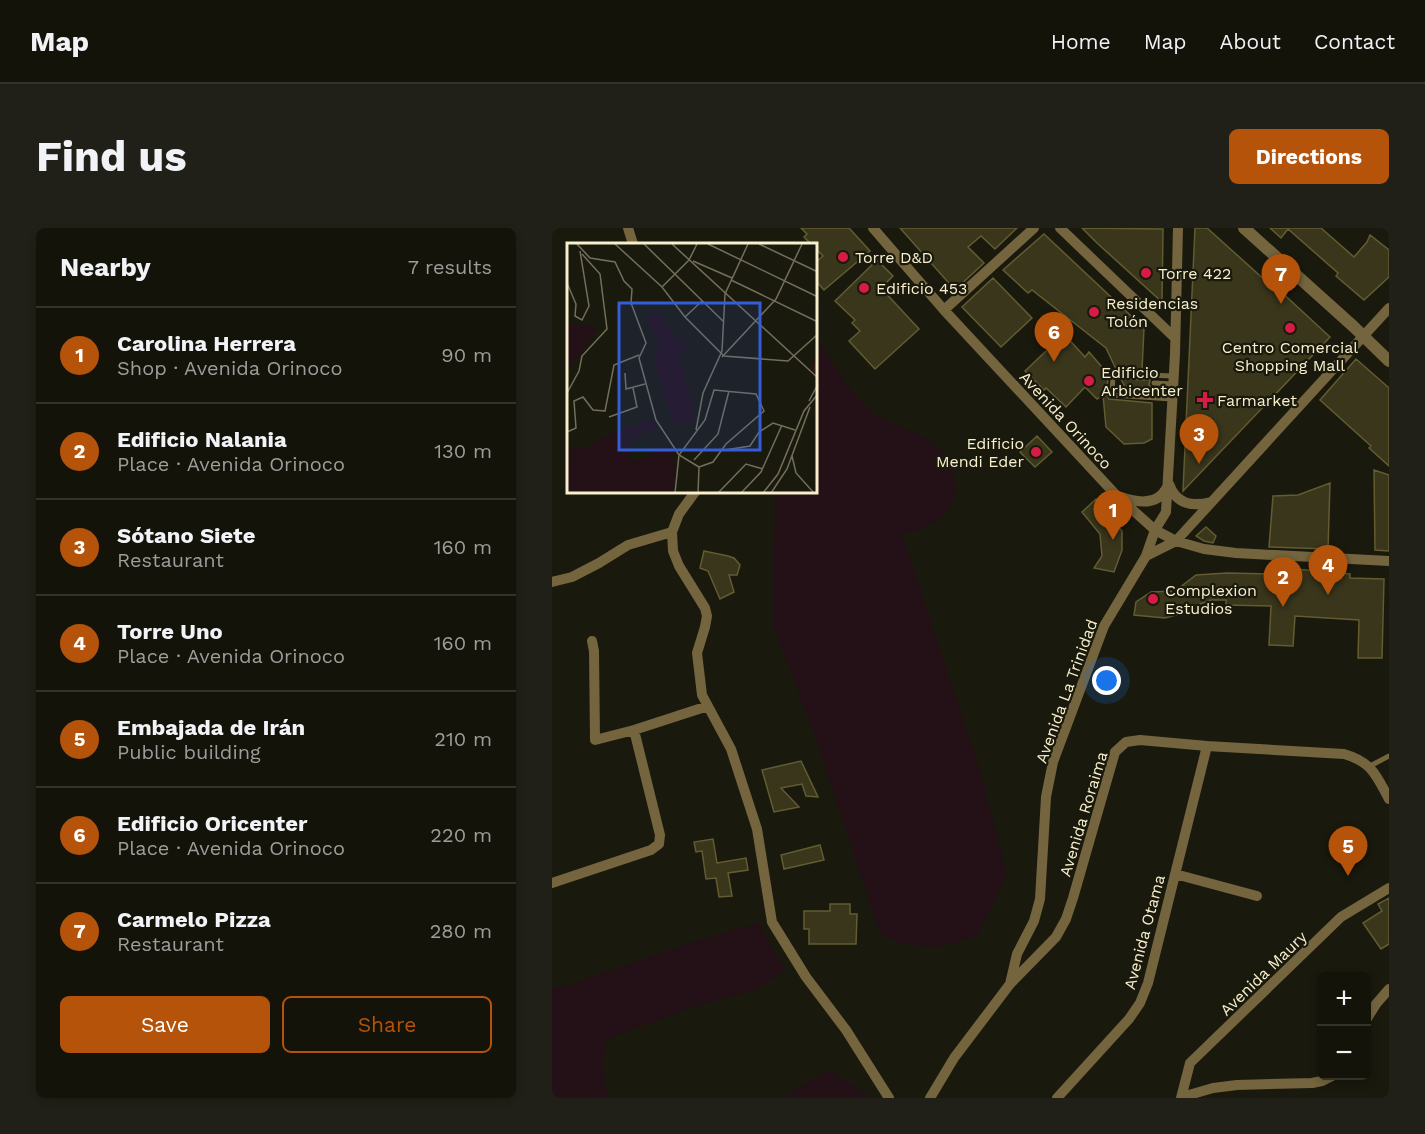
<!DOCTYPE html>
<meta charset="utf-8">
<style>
:root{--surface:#14130a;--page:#212018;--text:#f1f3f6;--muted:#9d9e9c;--line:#33322b;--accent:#b45309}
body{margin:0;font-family:"Work Sans",sans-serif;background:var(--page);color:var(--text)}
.controls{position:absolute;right:18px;bottom:18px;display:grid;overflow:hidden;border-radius:9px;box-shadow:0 3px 9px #0003}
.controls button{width:54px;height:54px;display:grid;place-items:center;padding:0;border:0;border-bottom:2px solid var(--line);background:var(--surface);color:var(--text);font:30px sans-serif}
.you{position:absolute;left:555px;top:453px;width:21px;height:21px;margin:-15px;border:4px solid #fff;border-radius:50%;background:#1a73e8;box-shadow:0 0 0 9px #1a73e833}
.badge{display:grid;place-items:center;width:39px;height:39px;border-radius:50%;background:var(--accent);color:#fff;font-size:20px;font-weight:700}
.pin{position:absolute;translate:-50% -50px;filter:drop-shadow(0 2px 3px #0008)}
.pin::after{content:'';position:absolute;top:32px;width:21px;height:18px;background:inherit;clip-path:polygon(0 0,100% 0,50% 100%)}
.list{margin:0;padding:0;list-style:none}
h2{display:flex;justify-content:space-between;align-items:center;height:78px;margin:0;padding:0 24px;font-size:26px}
h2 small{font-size:20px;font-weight:400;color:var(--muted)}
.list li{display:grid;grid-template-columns:39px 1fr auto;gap:18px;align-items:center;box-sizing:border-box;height:96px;padding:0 24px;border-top:2px solid var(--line)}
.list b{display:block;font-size:22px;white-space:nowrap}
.list p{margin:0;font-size:20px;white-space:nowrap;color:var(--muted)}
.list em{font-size:20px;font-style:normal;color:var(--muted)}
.actions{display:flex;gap:12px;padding:18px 24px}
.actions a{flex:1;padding:14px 0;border:2px solid var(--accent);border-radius:9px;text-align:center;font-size:21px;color:var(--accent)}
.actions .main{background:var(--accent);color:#fff}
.map{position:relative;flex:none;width:837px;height:870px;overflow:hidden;border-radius:9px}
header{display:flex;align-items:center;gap:36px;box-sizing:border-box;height:84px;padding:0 30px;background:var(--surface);border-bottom:2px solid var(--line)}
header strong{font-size:28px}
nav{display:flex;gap:33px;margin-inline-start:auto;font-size:21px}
.intro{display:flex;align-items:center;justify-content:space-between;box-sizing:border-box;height:144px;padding:0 36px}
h1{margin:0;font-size:42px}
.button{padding:15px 27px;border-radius:9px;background:var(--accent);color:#fff;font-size:21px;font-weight:700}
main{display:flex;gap:36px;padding:0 36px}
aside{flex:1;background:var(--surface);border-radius:9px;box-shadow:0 3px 9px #0003}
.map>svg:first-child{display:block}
.green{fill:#241118}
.building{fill:#39361c;stroke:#625c31;stroke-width:1.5}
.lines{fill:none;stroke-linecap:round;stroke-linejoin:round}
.service{stroke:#74653e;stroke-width:5}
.minor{stroke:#74653e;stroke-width:10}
.tertiary{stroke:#74653e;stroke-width:12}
.poi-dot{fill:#d61c44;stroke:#1a190d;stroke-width:2}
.labels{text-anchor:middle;stroke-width:4.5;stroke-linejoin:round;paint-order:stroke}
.poi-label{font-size:16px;fill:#f8f0cd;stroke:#1a190d;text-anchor:start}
.street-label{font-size:16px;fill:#f8f0cd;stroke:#1a190d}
.inset-river{fill:none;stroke:#331a0e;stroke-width:3}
.inset-road{fill:none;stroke:#736f5a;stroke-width:1.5}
.view{fill:#335ed7;fill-opacity:0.15;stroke:#335ed7;stroke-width:3}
.inset-edge{fill:none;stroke:#f8f0cd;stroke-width:3}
</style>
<header>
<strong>Map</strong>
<nav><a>Home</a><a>Map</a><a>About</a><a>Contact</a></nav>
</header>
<div class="intro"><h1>Find us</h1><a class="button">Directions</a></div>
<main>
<aside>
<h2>Nearby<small>7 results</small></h2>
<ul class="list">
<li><span class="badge">1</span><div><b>Carolina Herrera</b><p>Shop · Avenida Orinoco</p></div><em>90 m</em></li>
<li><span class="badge">2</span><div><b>Edificio Nalania</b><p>Place · Avenida Orinoco</p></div><em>130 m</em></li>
<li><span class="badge">3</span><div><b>Sótano Siete</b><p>Restaurant</p></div><em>160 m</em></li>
<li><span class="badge">4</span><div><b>Torre Uno</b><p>Place · Avenida Orinoco</p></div><em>160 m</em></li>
<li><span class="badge">5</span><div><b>Embajada de Irán</b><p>Public building</p></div><em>210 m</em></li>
<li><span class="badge">6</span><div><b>Edificio Oricenter</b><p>Place · Avenida Orinoco</p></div><em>220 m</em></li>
<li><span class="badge">7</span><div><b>Carmelo Pizza</b><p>Restaurant</p></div><em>280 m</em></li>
</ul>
<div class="actions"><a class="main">Save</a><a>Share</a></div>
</aside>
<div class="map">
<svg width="837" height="870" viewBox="0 0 837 870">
<rect width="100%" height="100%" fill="#1a190d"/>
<path class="green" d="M264,108L293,154L321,186L376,211L401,233L404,266L393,287L372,300L350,306L431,552L455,647L425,708L386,719L355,717L328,706L261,503L221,397L223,264H264Z
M206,695L233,742L204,761L145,778L55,811L50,840L56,870H0V761L17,757L135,716Z
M277,842L320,870H232L255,854Z"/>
<path class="building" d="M249,0H297L318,23L272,62L264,53V34L271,28L264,21V16H259L252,9L255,6Z
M348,0H465L443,21L429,8L416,19L432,35L403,62Z
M530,0L611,1L610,74L545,15Z
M643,0H655L725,63L726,61L778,109L631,263Z
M718,0H769L802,29L815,14L818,7L837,22V49L812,72L784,48L786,45L736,1L729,10Z
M492,6L592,100L590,142L564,141L554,120L480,62L476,65L451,42Z
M325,32L341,48L329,60L367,101L323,141L297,113L308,103L300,95L303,92L283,73Z
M441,50L480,90L449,119L410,79Z
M512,106L533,129L537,124L556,146L555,167L557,171L600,175V211L592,215L572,216L554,199L551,167L545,171L533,159L514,179L494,160L492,162L473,143Z
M804,131L837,160V238L817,220L819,218L768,172Z
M569,151L598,152L597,157L601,160V165L575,163Z
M485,208L500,224L483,239L468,224Z
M822,242L837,247V323L823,322Z
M778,255L776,321L717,319L721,268L746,267Z
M544,271L570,303V322L562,344L542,340L550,328L548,306L530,284Z
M654,299L664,308L661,315L652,313L644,308Z
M152,323L176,328L182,330L188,337L185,347H177L182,364L168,371L156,343L148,340Z
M721,339L798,346V350L832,351L830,430H806L807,392L743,388L741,418L717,417L719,378L674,377V372H659L648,376L632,385L613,390L582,387L584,374L599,364L623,363L644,347L675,345L720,346Z
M249,533L266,569L254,568L250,556L229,560L247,579L222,584L210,542Z
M161,611L165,635L194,630L196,642L176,645L180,668L167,669L164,650L154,651L150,623L144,624L142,614Z
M268,617L272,632L232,641L229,627Z
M837,670V716L829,721L811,695L830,683L826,676Z
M278,676H298V686H305L304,716H257V701H252V683H278Z"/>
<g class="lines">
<path class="service" d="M602,155L621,156
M620,171L560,167L561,146L622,148
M818,538L837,528"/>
<path class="minor" d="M76,0L81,16
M321,0L392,82L564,267L603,302L624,313L652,321L684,325L837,333
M508,0L623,110
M392,82L482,0
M617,256C624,276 640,279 659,274
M143,264L127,286L120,304L121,323L127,338L153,380L155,388L153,399L145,425L150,467L179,521L205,601L220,694L254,749L294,802L337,870
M569,269C586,275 606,278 615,259
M594,328L624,313L837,80
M0,354L20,349L47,335L76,317L120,304
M40,413L42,423L43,512L82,502L156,478
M623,646L705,668
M0,655L99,622L107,616L108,607L82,502
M458,756L465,726L482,693L488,671L494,569L501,534L552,398L594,328L603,302L614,284L623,126L626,0
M814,792L824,776L837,761
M630,869L661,860L685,857L760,855L770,853L780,848
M378,870L402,830L458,756L504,709L514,691L521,670L563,524L574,514L588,512L655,518L792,526C820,534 824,547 837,571
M505,870L577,791L588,775L596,755L655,518
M629,870L638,835L789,689L837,660"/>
<path class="tertiary" d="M692,0L802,99L837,133"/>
</g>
<g class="poi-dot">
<circle cx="291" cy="29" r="6"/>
<circle cx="594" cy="45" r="6"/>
<circle cx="312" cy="60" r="6"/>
<circle cx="542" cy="84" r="6"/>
<circle cx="738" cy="100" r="6"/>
<circle cx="537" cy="153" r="6"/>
<path d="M650 163h6v6h6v6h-6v6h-6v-6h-6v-6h6z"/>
<circle cx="484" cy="224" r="6"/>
<circle cx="601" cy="371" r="6"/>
</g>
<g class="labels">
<g class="poi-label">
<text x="303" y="35">Torre D&amp;D</text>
<text x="606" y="51">Torre 422</text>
<text x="324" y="66">Edificio 453</text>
<text x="554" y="81">Residencias<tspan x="554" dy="18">Tolón</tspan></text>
<text x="738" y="125" text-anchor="middle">Centro Comercial<tspan x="738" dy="18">Shopping Mall</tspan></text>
<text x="549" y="150">Edificio<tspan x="549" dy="18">Arbicenter</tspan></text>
<text x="665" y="178">Farmarket</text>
<text x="472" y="221" text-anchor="end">Edificio<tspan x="472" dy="18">Mendi Eder</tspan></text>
<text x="613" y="368">Complexion<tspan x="613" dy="18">Estudios</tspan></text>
</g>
<g class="street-label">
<text transform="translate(514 192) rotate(47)" y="6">Avenida Orinoco</text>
<text transform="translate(514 463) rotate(-70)" y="6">Avenida La Trinidad</text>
<text transform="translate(531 586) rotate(-73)" y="6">Avenida Roraima</text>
<text transform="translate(592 704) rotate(-75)" y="6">Avenida Otama</text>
<text transform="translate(711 745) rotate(-44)" y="6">Avenida Maury</text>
</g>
</g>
<g transform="translate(15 15)">
<rect width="250" height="250" fill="#1a190d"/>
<path d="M91,70L106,92L119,100L118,109L111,112L128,169L123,179L117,181L107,179L89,127L90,96L81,80L83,73ZM0,79L31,85L0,129ZM86,177L91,185L61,197L63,215L66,218L81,214L98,202L105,206L109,228L106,250H0V206L19,204L45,190Z" fill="#241118"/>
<path class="inset-river" d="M247,128L251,110"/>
<path class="inset-road" d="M10,1L23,15L48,19L57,38L65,46L64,60L79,100L72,115L89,177L112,212L132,224M48,1L95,44L118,74L157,113L221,118L251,91M77,1L157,79M105,1L251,135M141,1L251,54M192,1L251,29M126,18L165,35M164,37L251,79M0,40L9,61L8,73L15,77L22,63L13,8M95,44L122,17L130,1M118,74L135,58M155,114L209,56L235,1M58,130L59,146L78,141M0,150L12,128L15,113L40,86L33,31L15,11M242,158L251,141M42,174L70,164L66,145M129,187L136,150L155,108L158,51L181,1M0,189L9,185L7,158L16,154L26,167L38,168L47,122L72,112M158,207L183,203L192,189L206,180L228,187M225,213L229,230L247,250M127,217L151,191L162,148M108,250L112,212L138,177L147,147L189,151L197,168L159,201L146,219L132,224M131,250L132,224M151,250L179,221L196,226M174,250L194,229L215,182M196,250L211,231L237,168L251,151M204,250L220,226L243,164"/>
<path class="view" d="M52,60H193V207H52Z"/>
<rect width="250" height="250" class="inset-edge"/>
</g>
</svg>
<div class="controls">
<button>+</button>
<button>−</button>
</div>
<div class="you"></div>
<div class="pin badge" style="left:561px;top:312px">1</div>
<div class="pin badge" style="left:731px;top:379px">2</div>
<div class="pin badge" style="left:647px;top:236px">3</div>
<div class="pin badge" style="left:776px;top:367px">4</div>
<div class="pin badge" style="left:796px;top:648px">5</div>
<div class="pin badge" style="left:502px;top:134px">6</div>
<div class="pin badge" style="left:729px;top:76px">7</div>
</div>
</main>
